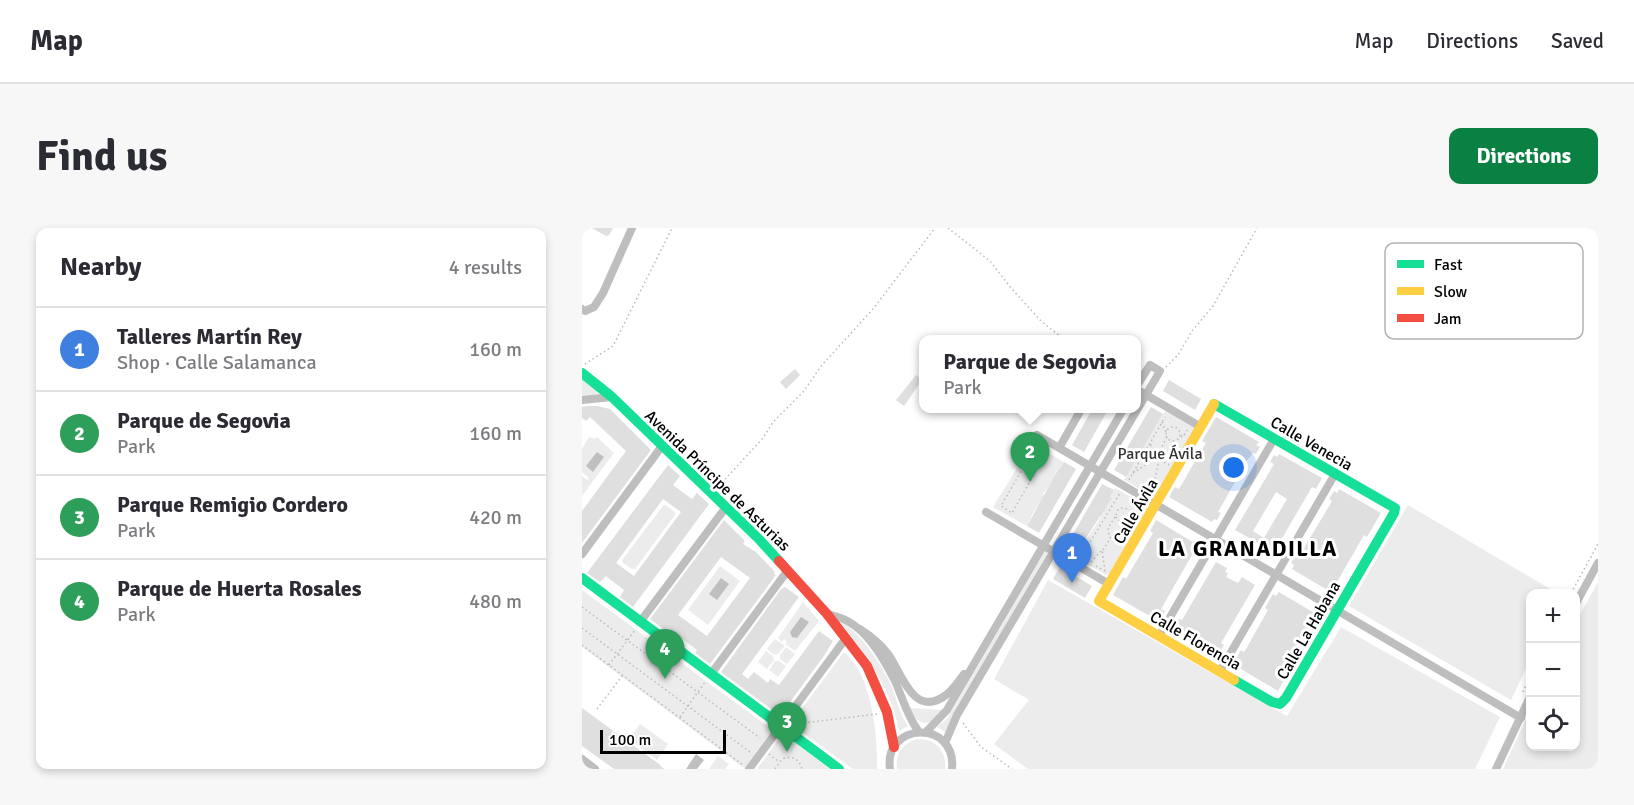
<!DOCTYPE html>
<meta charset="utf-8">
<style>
:root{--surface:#fff;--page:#f7f7f7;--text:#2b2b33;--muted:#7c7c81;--line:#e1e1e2;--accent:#0b8043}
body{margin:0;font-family:Signika,sans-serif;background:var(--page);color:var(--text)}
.controls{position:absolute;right:18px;bottom:18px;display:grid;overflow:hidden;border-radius:12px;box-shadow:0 3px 9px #0003}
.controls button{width:54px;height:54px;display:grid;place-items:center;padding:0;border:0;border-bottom:2px solid var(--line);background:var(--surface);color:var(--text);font:30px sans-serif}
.scale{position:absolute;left:18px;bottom:15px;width:126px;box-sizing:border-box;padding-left:6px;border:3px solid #000;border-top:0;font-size:16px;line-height:21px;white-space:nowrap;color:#000;-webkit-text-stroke:4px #fff;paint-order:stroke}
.you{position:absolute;left:652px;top:240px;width:21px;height:21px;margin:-15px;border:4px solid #fff;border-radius:50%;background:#1a73e8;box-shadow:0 0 0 9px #1a73e833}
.badge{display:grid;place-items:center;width:39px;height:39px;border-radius:50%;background:var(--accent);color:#fff;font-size:20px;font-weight:700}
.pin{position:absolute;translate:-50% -50px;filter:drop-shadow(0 2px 3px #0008)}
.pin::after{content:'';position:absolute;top:32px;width:21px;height:18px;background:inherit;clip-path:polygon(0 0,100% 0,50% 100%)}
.popup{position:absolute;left:337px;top:107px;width:222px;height:78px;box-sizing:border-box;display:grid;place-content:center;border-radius:12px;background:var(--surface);filter:drop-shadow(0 2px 4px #0005);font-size:20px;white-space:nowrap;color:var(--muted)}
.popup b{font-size:22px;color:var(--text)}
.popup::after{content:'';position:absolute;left:50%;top:100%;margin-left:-12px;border:12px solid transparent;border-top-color:var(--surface)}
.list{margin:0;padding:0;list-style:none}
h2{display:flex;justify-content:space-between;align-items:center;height:78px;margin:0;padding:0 24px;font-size:26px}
h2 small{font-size:20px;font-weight:400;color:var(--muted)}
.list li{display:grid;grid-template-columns:39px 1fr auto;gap:18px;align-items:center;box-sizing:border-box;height:84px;padding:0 24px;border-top:2px solid var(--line)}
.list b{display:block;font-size:22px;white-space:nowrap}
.list p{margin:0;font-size:20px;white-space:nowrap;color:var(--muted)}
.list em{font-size:20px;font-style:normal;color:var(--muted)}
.icon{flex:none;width:33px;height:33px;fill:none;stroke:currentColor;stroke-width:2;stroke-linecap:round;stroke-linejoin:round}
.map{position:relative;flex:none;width:1016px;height:541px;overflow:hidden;border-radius:12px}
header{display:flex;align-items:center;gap:36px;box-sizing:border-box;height:84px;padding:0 30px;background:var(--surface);border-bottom:2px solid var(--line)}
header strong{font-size:28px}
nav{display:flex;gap:33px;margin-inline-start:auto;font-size:21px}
.intro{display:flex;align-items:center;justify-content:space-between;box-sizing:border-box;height:144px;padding:0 36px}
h1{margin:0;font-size:42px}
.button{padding:15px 27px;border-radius:12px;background:var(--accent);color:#fff;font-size:21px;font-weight:700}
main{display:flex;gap:36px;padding:0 36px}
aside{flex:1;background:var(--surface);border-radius:12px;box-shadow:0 3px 9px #0003}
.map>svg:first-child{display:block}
.green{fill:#ececec}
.water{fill:#bfbfbf}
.building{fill:#dfdfdf;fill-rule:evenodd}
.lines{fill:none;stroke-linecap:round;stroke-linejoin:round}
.path{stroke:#b9b9b9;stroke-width:1.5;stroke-dasharray:1.5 3;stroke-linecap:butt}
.street{stroke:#bebebe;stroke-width:8}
.fast{stroke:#16e098;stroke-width:10}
.slow{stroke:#ffcf43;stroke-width:10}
.jam{stroke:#f24e42;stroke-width:10}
.labels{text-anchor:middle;stroke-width:6;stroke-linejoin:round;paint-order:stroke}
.street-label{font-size:16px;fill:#000;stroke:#fff}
.park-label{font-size:16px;fill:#333;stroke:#fff}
.district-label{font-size:22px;font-weight:bold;letter-spacing:1.5px;fill:#000;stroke:#fff}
.key{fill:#fff;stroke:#b2b2b2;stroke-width:1.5}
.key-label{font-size:16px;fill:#000}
</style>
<header>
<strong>Map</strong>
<nav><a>Map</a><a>Directions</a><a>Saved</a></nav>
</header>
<div class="intro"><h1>Find us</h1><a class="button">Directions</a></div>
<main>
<aside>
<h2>Nearby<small>4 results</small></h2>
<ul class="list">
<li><span class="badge" style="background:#3f7fe0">1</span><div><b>Talleres Martín Rey</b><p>Shop · Calle Salamanca</p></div><em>160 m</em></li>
<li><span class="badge" style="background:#2e9e5b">2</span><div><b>Parque de Segovia</b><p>Park</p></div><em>160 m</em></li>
<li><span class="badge" style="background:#2e9e5b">3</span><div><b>Parque Remigio Cordero</b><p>Park</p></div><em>420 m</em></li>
<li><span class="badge" style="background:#2e9e5b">4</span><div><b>Parque de Huerta Rosales</b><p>Park</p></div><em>480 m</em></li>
</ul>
</aside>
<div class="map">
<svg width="1016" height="541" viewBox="0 0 1016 541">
<rect width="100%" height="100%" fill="#fff"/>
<path class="green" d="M0,151L17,165V167L0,169Z
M583,183L612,199V202L572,269L542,252Z
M7,209L13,211L15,209L32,225L0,268V248L5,252L7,250L0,244V221Z
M450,216L482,234L478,241L476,240L472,249L473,250L461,266L463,268L451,285L445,298L411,279Z
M533,260L565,278V282L527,346L524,347L493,329L519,289L517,288L523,278L525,279L529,271L528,269Z
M83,277L93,284V287L53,341H50L41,335L40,332L81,278Z
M826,277L975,365H948V432L929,472L767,378Z
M463,323L466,324L368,493L365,505L355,499L365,491Z
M138,338L158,353L126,397L106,382Z
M466,352L705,488L759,399L918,489L893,541H446L412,516L447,472L412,451Z
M1016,354V541H921L948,482V518H993L994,394Z
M0,362L191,502L162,540L0,419Z
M221,374L237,393L213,423L203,416L205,414L202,411L200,414L196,410Z
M258,394C279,403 301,439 310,459C315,473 318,486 326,498L317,503C309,460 285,428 258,394Z
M193,411L203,418L196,426L192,427L185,421Z
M204,419L213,426L205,436L198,431V427Z
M184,423L191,428L192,432L185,441L176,434Z
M262,424C290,446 296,508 295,541H271L210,497V494Z
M193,433H197L204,438L196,449L187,442Z
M327,480L361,482L349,494L341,495L334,491Z
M58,496L86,516L75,532L47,511Z
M200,506L248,541H175Z
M335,511C353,510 365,523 363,541H315C313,526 320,516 335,511Z
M136,528L147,536L143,541H127Z"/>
<path class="water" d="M15,224L22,229L11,244L4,238Z
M139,350L147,356L135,372L127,366Z
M219,389L227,394L215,410L210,409L208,404Z
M114,526L122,532L115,541H104Z"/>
<path class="building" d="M10,0H31L27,7L24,8Z
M213,141L218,147L204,161L198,154Z
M334,147L340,152L322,178L314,172Z
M587,152L619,171L613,182L581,163Z
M5,178H15L28,181L69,222L0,315V283L44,223L8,189L4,193L0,190V179Z
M569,179L581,186L544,249L532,242Z
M511,180H527L502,224L490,217Z
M634,189L677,214L674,217L678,219L674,226L671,225L666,231L640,277L636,284L639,285L635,292L632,291L630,294L587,269L593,259L597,261L616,228L624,215L620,213Z
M697,226L740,250L734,261L730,259L692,324L653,302L692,236L688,234L692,227L695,229ZM694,264L705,271L682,310L671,303Z
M482,234L494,241L457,305L445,298L477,240L478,241Z
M86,237L98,248L91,257L110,271L115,265L127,276L51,379L38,369L42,362L30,353L24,348L18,354L5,345ZM81,271L99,284L52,348L34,335Z
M520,256L532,262L528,269L530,270L504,310L500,320L499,319L495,326L483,320Z
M757,261L799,285L785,309L782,307L755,354L758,355L752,366L710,341L712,337L709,335L717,322L720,323L743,285L750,273L747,271L752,263L755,265Z
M142,292L163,313L161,316L174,324L193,344L192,346L194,347L128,436L113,425L115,422L86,400L84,403L68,391ZM139,329L168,350L125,408L96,387Z
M574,292L616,317L614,321L617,323L613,329L610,327L579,381L583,383L579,389L576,388L573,391L531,367L541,349L544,351L571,305L568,303Z
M634,334L645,340L643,344L646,345L644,349L656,355L660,349L673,357L639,415L642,417L636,428L594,403L596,399L593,397L597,391L600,392Z
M478,339L510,358L503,370L471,351Z
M203,359L217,369L160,446L166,451L172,444L186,455L188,451L197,457L237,403L251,413L242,428L200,485L198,484L196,486L139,444L199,361Z
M697,364L739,389L733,399L730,397L720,414L699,450L702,452L696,463L654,438L656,435L653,433L659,422L662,424L664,421L686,382L683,380L691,366L694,368Z
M0,480L77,536L82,541H32L0,518Z"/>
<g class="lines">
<path class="path" d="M366,0L408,33L429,60L459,93L483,112
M3,136L31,118L90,0
M584,139L596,127L610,103L631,78L675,0
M580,194L584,204
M584 206a7 7 0 1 1 14 0a7 7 0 1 1-14 0Z
M599,208L601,209L605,202
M452,221L463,227L430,285L419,278Z
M578,232L587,237
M551,245L574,230L568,215
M547,252L583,189
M137,258L181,210L191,194L221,164L240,137L291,81L353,0
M570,264L577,232L574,230L585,209
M534 287a7 7 0 1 1 14 0a7 7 0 1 1-14 0Z
M533,289L526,300L527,308L531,313L538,311
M538,310L537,304L539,294
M521,322L528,311
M499,329L538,265
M509,334L520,322L523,343
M514,338L523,343
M989,365L1016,316
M0,379L178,510
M0,400L168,524
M0,417L161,537
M27,437L53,402
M941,464L948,448
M15,481L40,448
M98,489L123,454
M381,495L399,519L430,541
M213,496L295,486
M187,526L196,533
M193,541L200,531C210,527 217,531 220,541"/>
<path class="street" d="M0,81L3,83L12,79L21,65L50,0
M554,161L619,199
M0,172L30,169
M455,207L939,490
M477,220L500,180
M404,284L527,356
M0,326L80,218
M993,377L1016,335
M245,386C252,388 261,390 267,394C287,405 303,433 313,453C321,471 325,488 337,504
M58,394L144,279
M278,401C289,408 298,415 306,426C319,443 331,492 364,467C371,462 377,453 382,446
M577,408L692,211
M638,443L753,246
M129,446L206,342
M344,504L365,482L542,180
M363,515L375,487L578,143L568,137L554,159
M0,531L13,541
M167,541L264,410
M308,541C301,494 375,491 370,541
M914,541L948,469"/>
<path class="fast" d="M0,145L30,169L176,310L197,333
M632,176L813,280L812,285L704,470L698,476L690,474L652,452
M0,350L257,541"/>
<path class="slow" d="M632,176L517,373L652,452"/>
<path class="jam" d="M197,333L245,386L285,438L305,484L312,519"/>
</g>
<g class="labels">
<g class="street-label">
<text transform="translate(730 215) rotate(30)" y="6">Calle Venecia</text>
<text transform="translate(136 252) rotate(44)" y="6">Avenida Príncipe de Asturias</text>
<text transform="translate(553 283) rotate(-60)" y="6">Calle Ávila</text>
<text transform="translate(726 402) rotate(-60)" y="6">Calle La Habana</text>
<text transform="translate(614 412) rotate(30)" y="6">Calle Florencia</text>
</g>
<g class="park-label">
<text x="578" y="231">Parque Ávila</text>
</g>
<g class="district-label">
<text x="666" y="328">LA GRANADILLA</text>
</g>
</g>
<rect x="803" y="15" width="198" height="96" rx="9" class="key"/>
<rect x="815" y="32" width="27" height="8" fill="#16e098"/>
<rect x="815" y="59" width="27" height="8" fill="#ffcf43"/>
<rect x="815" y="86" width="27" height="8" fill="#f24e42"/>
<g class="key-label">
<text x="852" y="42">Fast</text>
<text x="852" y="69">Slow</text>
<text x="852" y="96">Jam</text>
</g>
</svg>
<div class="controls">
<button>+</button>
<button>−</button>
<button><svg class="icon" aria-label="locate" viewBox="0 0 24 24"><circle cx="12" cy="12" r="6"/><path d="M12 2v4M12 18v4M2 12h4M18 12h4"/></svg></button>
</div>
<div class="scale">100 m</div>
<div class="you"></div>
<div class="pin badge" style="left:490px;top:355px;background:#3f7fe0">1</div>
<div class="pin badge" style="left:448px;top:254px;background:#2e9e5b">2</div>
<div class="popup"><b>Parque de Segovia</b>Park</div>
<div class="pin badge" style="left:205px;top:524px;background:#2e9e5b">3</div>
<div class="pin badge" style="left:83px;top:451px;background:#2e9e5b">4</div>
</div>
</main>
